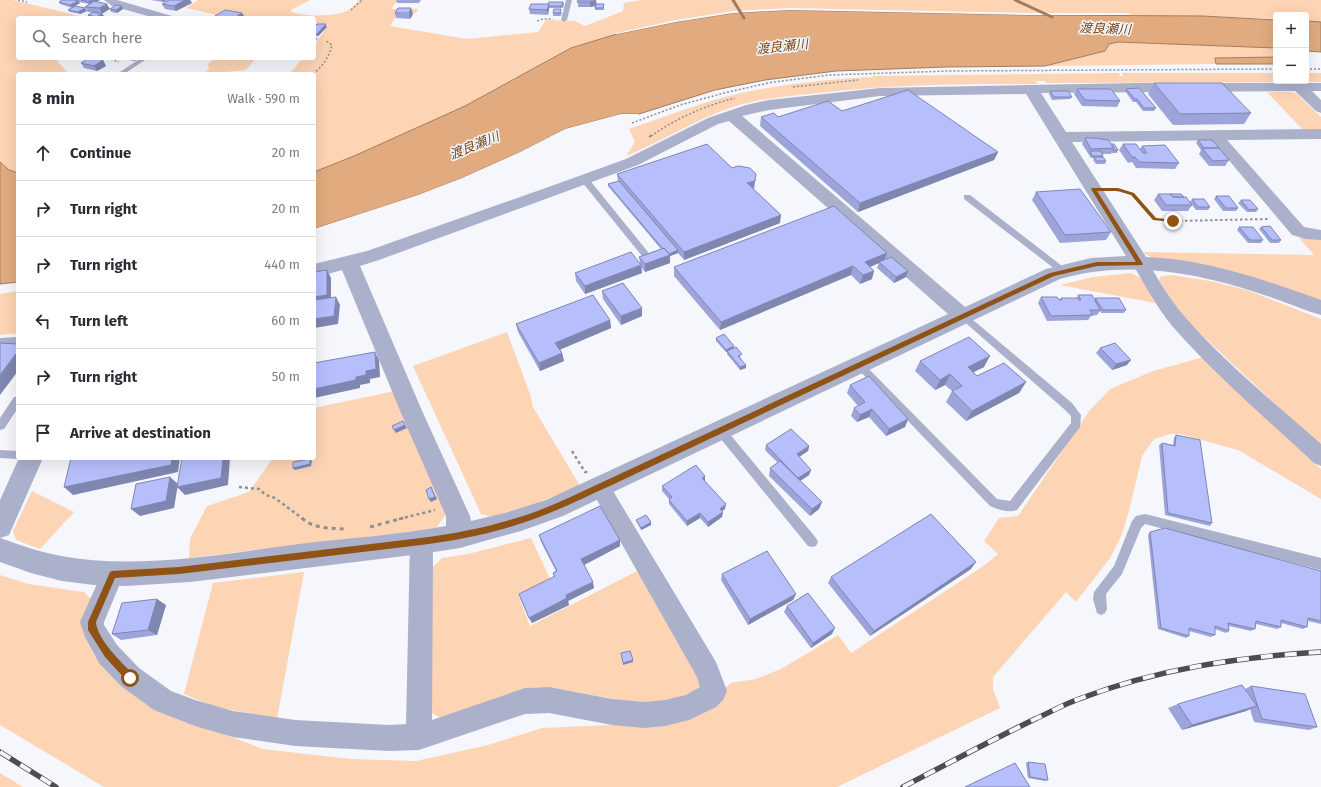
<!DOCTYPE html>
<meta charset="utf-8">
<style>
:root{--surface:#fff;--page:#f7f7f7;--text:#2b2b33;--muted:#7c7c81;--line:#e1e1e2}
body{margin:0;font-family:"Fira Sans","Noto Sans JP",sans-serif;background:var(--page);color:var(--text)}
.controls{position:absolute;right:12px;top:12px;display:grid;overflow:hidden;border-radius:4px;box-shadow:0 4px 16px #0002}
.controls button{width:36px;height:36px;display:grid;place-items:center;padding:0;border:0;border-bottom:1px solid var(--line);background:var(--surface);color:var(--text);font:20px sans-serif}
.stop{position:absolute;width:12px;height:12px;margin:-9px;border:3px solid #905316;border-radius:50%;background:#fff}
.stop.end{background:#905316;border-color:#fff;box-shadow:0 1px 4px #0008}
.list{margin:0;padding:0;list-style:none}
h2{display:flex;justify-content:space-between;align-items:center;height:52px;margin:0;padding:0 16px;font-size:17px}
h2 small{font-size:13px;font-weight:400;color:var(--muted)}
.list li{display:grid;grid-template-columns:26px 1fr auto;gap:12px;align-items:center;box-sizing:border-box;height:56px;padding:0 16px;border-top:1px solid var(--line)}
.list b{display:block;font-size:15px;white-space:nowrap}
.list em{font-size:13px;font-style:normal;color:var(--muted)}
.icon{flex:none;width:22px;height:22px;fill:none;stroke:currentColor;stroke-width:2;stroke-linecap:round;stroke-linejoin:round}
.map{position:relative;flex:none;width:1321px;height:787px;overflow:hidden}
.search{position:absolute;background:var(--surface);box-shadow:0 4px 16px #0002;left:16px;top:16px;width:300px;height:44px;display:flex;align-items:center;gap:10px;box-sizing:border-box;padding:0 14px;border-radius:4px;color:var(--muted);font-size:15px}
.panel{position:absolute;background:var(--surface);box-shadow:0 4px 16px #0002;left:16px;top:72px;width:300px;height:388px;border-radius:4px}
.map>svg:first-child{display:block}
.green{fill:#fdd4b4}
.water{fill:#e1ab7f;stroke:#a27c5e}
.pier{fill:#f5f7fd}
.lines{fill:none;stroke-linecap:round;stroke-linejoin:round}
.stream{stroke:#a27c5e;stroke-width:3}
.path-far3{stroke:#8e9094;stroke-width:1.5;stroke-dasharray:2 2;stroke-linecap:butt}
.path-far2{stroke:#8e9094;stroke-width:2;stroke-dasharray:2.5 2.5;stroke-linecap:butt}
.path-far1{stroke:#8e9094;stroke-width:2.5;stroke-dasharray:3 3;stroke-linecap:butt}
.path{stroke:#8e9094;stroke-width:3;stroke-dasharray:4 4;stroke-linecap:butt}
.service{fill:#abb0cb;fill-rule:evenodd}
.minor{fill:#abb0cb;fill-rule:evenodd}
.tertiary{fill:#abb0cb;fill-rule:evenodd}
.rail-casing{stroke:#4b4d50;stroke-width:5.5}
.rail{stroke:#f5f7fd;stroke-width:4;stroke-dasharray:12;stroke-linecap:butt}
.wall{fill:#9da4d9}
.shaded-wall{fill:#7f86b0}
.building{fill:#b6bffc;stroke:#7f86b0}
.route{fill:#905316}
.labels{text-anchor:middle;stroke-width:3;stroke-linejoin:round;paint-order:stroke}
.far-water-label{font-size:13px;font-style:italic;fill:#784513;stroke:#f5f7fd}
</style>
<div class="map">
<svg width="1321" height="787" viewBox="0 0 1321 787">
<rect width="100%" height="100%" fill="#f5f7fd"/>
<path class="green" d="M0,0H13L88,18H18V58H63L57,61L69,74H18V173L9,170L0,162Z
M198,0H310L291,10L292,12C305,17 339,17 350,9C353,7 356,3 359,0H398L391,9H418L416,13H398L390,26L467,39L538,32L546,20L575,21L585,26L623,11L624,3L641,0H1321V22L1306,21V15H1276V19L1203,16L1027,15L571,48L465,106L354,156L314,172V74H289L303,58H314V45L329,25L314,23V18H254L221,16L186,8Z
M1118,42L1276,48V57L1215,58L1216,64L1045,66L1105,51L1109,44Z
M215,58H256L246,70L203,74L209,69L208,64Z
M1119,73L1120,76H1123L1122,73H1276V81H1306V73H1321V82L1046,83L1045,81H1036L1037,84C965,84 892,84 819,93C791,96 763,98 736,106C697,118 663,141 626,156L635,142L629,129C661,118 692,106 725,97C772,85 820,80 869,77L873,78L872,76Z
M1267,92H1289L1297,94L1321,117V129H1302Z
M1299,238H1321V303L1154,259L1142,252L1314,255Z
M1131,273L1141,278L1155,303L1060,285L1093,277Z
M1172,275L1210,281L1247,290L1321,319V447L1186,320L1171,300L1159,280L1161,276Z
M18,291V333L0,335V294Z
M507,332L530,394L533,407L580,486L534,504L493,517L481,514L413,366Z
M1204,357L1321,469V499L1238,450L1180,434H1170L1154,439L1142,456L1130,507L1122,534L1110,558L1076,602L1066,592L993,677V689L1000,708L837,787H104L0,725V575L28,584L84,592L92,600L83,624L94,655L145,704L263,749L350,759L416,761L488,745L542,728L610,725L687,719L731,683L756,679L781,669L838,635L851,653L982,567L998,554L984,541L999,518L1018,516L1090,410L1110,389L1153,371Z
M395,391L446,515L435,529L189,558L190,539L207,506L249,492L273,458H314V408Z
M32,491L74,512L40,549L16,540L13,531Z
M531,538L552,583L520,600L530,626L639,570L705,684L689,699L642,704L553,688L536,687L516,691L444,720L430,712L432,568L442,558L468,554Z
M304,572L277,719L212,706L184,694L213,583Z
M0,773L23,787H0Z"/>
<path class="water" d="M790,10L1027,15L1203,16L1276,20V48L1118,42L1109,44L1105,51L1045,66L947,67L836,71L765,80L715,90L639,114H621L565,129L520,152L462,178L418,195L314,229V172L354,156L465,106L571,48L617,34L676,22L733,13Z
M1306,21L1321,22V52L1306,51Z
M1276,57V64H1216L1215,58Z
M0,162L9,170L18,173V282L0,284Z"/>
<path class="pier" d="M790,8L1027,13H1128L1132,15H1027L790,10L733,13L676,22L617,34H612L676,20L733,11Z
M621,114H639L636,116H621L565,131L520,154L463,179L419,196L314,231V229L418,195L462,178L520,152L565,129Z"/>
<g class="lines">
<path class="stream" d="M733,0L744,18
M1015,0L1052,17"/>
<path class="path-far3" d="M18,0L27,2
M351,10L362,0
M537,21L543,19H553
M107,58L119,62
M1306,69H1321
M313,74C323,66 329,57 332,45L325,40
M793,87L858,80
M632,123L680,105L728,92L773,82L830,75L948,71L1276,69
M651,136C677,118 704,106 735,98"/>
<path class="path-far2" d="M649,137L652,135
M1112,189L1133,194L1155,219L1173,221L1269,219"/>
<path class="path-far1" d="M572,451L585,472H588
M239,487L259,489L266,495L275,498L303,519
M399,519L435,510"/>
<path class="path" d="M302,518C313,529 331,528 344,529
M370,527L403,518"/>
<path class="service" d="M566,0H572L567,20L564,22L561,20Z
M314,37L317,38L318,39L314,41Z
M141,58H148L124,74H117Z
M582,178H588L648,252L649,254L648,256H642L582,182Z
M964,195H970L1066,269L1067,271L1066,273H1060L964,199Z
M963,313L966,314L1072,403L1081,415L1080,427L1017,510C1008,513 999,510 990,506L854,365L856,362H862L997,499L1010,501L1071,423V416L1064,409L960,318L958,316Z
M18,337V345L0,346V338Z
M18,396V408L4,429L0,430V418L14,397Z
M720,426L724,427L816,538L818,542L816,546L812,547L808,546L716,433L715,430L716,427Z
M0,450L18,451V458H22L18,459L0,458Z
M1145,514L1321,558V570L1145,524L1141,528L1122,574L1106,594L1107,609L1105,613L1101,615L1097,613L1093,599L1094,592L1114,566L1132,521L1136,516Z"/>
<path class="minor" d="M104,0H117L172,16L174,18H155L112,6Z
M1215,131L1220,132L1304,227L1321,230V240L1306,239L1292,235L1210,138L1208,135L1210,132Z
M1140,257L1146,259C1158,279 1170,300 1185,317C1225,363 1276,404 1321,444V466L1314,463C1267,419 1216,376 1173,327C1157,308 1145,285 1132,263L1134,259Z
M600,478L607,481L716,662L727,691L723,700L716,707L689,720L665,726L644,728L612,725L549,713L525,714L419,750L389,751L295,746L233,737L195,726L154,710L121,686L99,663L85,637L80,622L105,566L113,563L121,566L124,574L104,622V625L117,645L139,668L171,691L195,700L233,711L295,720L389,725L406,724L410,542L413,535L421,532L429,535L432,542L433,556L432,720L525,688L549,687L612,699L644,702L665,700L686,695L700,687L697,677L593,493L590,487L593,481Z"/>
<path class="tertiary" d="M1136,83H1321V91H1312L1321,100V113L1316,111L1295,91L1041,93L1066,132L1321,129V139L1072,142L1146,257C1206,259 1265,280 1321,300V315C1301,309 1281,300 1261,294C1196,272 1126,260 1060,279L563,516L521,531L488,540L460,548L421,554L190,582L126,586L94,585L62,581L31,573L0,562V500L19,458H43L9,535L0,538C20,545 40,552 61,556C137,570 223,554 299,544C348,538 398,535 446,526V516L401,413L342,270L314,278V264L367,251L554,185L626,159L708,118L746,105L769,100L880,88ZM1026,94L1126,256L1091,258L1046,269L965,307L742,116L769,110L880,96ZM729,121L948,314L546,500L505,513L471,521L470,516L423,413L360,266L379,260L638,165L718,124Z"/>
<defs>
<path id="rail" d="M0,752L56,787
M903,787C947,764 990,741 1035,719C1049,713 1064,704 1079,699C1157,669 1238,657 1321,652"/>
</defs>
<use href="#rail" class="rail-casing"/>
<use href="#rail" class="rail"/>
</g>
<path class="wall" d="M76,0H100L96,2L102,14L104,16L100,18L89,17L88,15L92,12H88L85,7L89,4L79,2L80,3L72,8L60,4L59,2Z
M151,0H167L163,2Z
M169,0H190L192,3L176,11L165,9L162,4Z
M396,0H421L419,3H397Z
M578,0H596L597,4H604V10H595V6L590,7H578Z
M563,2L564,4L563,8H549L548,15L530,14L529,9L548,4Z
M110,9H123L117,13L111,12Z
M68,10L87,11L80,14L70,12Z
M562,12L561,16H553V13Z
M242,13L244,16L255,18H215V16Z
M395,13L413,14L410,19L396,18Z
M314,22L315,26L327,27L318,36H314Z
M120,58H140L134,61Z
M103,60L106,66L97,71L84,68L81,63Z
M1154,83L1251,113L1244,124L1173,125L1148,94Z
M1077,89L1120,101L1117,107L1082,106L1074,94Z
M1126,89L1156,108L1154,111H1143L1136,102H1133L1125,91Z
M1050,91L1072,97L1070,99L1052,100L1049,94Z
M842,111L998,152L994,160L858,212L760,126L761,117H778Z
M1085,138L1111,144L1118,150L1117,153H1111V154H1102L1103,156V157L1106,161L1105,164H1096L1093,160L1094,158H1091L1082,144Z
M1198,140L1229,160L1225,166H1209L1199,154L1201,150L1196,143Z
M1123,144L1140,149L1142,146L1179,163L1175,169L1136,168L1132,162L1128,163L1119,150Z
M617,174L754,189L780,223L684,260L678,253L670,256V263L645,272L641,267L642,273L585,294L576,281L575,273L640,263L639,257L661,249L608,186V184L618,181Z
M1036,192L1111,232L1106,240L1060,243L1032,200Z
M1158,194H1170L1184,197L1190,202L1192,199L1210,207L1208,210H1196L1192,205L1188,211H1162L1154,200Z
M1216,196L1238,208L1236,211H1223L1214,199Z
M1241,200L1258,209L1256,212H1247L1238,203Z
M1239,227L1263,240L1261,243H1248L1237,230Z
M1261,227L1281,240L1279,243H1270L1259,229Z
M887,253L884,260L906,277L894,283L877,268L879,263L870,267L872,279L860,284L851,275L720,330L674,276V267Z
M602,291L642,316L621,325L603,299Z
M1078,295L1095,300V298L1126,310L1124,313H1101L1100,311L1097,315L1091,316L1088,320L1047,321L1038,303L1041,297L1059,300L1061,298H1077Z
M610,320L611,328L560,349L562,353L564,361L540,371L518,332L516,324Z
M716,338L734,348L741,357H740L746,368L740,370L727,354V352H726L716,341Z
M1100,348L1127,365L1112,370L1096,353Z
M920,361L984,367L973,372L977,376L1026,382L1019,393L966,421L946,402L952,391L945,385L935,390L915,371Z
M850,385L908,419L905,427L886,436L869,417L857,422L851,416L854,408L858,406L847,393Z
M1176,435L1212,523L1210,526L1165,515L1159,445L1162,443L1173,445L1174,438Z
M766,445L809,446L808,451L799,457L811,470L809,475L800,481L822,502L819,509L810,516L769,476L770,468L778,463L765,450Z
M705,476V481L725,509L722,511L723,512L722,517L708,527L700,518L687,526L669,504V499L662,491V486Z
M636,520L651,525L641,530Z
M1150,532L1321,571V624L1308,621L1307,627L1303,629L1281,623V627L1277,629L1256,624L1255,629L1251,631L1229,626V631L1226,633L1215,629V635L1211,637L1189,631V636L1186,638L1158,629L1148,535Z
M539,535L620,546L584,565L594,588L568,601L569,605L532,623L521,600L554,577L553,573L556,571L541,542Z
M971,569L870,636L828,583L831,577Z
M722,574L796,594L793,600L748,625L721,580Z
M166,605L157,635L121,640L112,634Z
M787,606L832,634L811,648L784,612Z
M1251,686L1317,727L1309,730L1254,722L1250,709L1246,711L1182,730L1168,708L1178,704L1245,689Z
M1028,762L1048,780L1045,781L1028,778L1026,763Z"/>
<path class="shaded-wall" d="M92,0H100L90,5L88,2Z
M162,0H167L163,2Z
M185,0H190L192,3L176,11L174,6Z
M596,0V6L590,7V2Z
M78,1L80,3L72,8L70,5Z
M107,4L110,9L102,14L99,8Z
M549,4V9L548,15L547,10Z
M122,6L123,9L117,13L116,10Z
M85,8L87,11L80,14L78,12Z
M411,8L413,14L410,19L409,13Z
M242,13L245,18H234Z
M102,14L104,16L100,18H97L96,17Z
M326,24L327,27L318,36L317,34Z
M134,58H140L134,61L133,59Z
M103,60L106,66L97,71L94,66Z
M998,152L994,160L858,212L860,203Z
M756,174L755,182L754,189L747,183Z
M781,215L780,223L684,260V252Z
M678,250V253L670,256V263L645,272V264Z
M887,253L884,261L862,270L865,262Z
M641,265L642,273L585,294V286Z
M853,266L851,275L720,330L721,322Z
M327,270L331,278V303L314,306V297Z
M874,271L872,279L860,284L863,275Z
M908,271L906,277L894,283L896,277Z
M336,297L340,305L338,324L314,328V319Z
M642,308V316L621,325V316Z
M610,320L611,328L557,351L555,343Z
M734,346L733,349L726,352V350Z
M18,351V371L0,395V375Z
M375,352L379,360L380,377L370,379V383L360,385V388L314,398V389L356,377L366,371Z
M562,353L564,361L540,371L539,363Z
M990,356L984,367L962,378L968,367Z
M1131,360L1127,365L1112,370L1116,364Z
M746,365V368L740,370V367Z
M950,374L945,385L935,390L940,380Z
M1026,382L1019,393L966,421L972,411Z
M872,409L869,417L857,422L860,415Z
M908,419L905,427L886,436L889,429Z
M405,425L407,428L396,433L394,430Z
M809,446L808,451L796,459L797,454Z
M172,458H180L178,472L73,495L64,487Z
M223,458H230L228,485L185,495L177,487Z
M310,459L312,461L311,466L295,470L293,468Z
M811,470L809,475L797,483L798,478Z
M705,476V481L702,478Z
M170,477L178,484L174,508L140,516L131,509Z
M431,487L437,499L431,502L429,499Z
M822,502L819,509L810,516L812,509Z
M726,504L725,509L719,513L720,509Z
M723,512L722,517L708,527V522Z
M700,513V518L687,526V521Z
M651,522V525L641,530V528Z
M620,540V546L582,566L581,559Z
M976,562L971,569L870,636L874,631Z
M593,582L594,588L568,601L569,605L532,623L529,618L566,595Z
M796,594L793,600L748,625L750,619Z
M157,599L166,605L157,635L148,630Z
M835,628L832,634L811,648L813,643Z
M633,660V662L623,665V663Z
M1257,706L1246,711L1182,730L1192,725Z"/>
<path class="building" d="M62,0H75L78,1L70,5L59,2Z
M81,0H92L88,2Z
M169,0H185L174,6L162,4Z
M578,0H596L590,2H577Z
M94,1L107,4L99,8L85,7Z
M549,2H563L562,6H549L548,4Z
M531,4H549L547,10L529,9Z
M596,4H604L603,8H595Z
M116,5L122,6L116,10L110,9Z
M75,6L85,8L78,12L68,10Z
M398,8H411L409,13H395Z
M554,9H561L560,13H553Z
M225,10L242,13L234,18H224L215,16Z
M93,12L102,14L96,17L88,15Z
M242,16L255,18H238Z
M279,17L305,18H278Z
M317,24H326L317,34H314V27Z
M89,58H93L103,60L94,66L81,63Z
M1154,83H1222L1251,113L1180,114Z
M1139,88L1156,108H1144L1137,99H1135L1126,89Z
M1077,89H1111L1120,101L1085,100Z
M908,90L998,152L860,203L761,117L774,113L778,117L828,101L842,111Z
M1050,91H1068L1072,97H1054Z
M1085,138H1095L1108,140L1114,148L1091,149Z
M1198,140H1212L1220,149L1219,148H1204Z
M707,144L732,168L738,166L750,168L756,174L755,181L747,183L781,215L684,252L617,174Z
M1111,144H1114L1118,150H1113L1114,148Z
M1123,144H1136L1143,153H1147L1142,146L1165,145L1179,163L1139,162L1135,157H1132Z
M1202,148H1219L1229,160L1213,161Z
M1090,151H1101L1103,156H1092Z
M1094,157H1103L1106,161H1097Z
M619,181L678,250L669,254L664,248L663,249L608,184Z
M1080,189L1111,232L1065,235L1036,192Z
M1158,194H1171L1173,197H1186L1192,205H1166Z
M1170,194H1181L1184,197H1173Z
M1216,196H1229L1238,208H1226Z
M1192,199H1204L1210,207H1198Z
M1241,200H1250L1258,209L1249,210Z
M834,206L887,253L865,262L874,271L863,275L853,266L721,322L674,267Z
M1270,226L1281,240H1272L1261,227Z
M1239,227H1253L1263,240H1250Z
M664,248L670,255L645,264L639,257Z
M631,252L641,265L585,286L575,273Z
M891,257L908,271L896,277L879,262Z
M327,270V295L314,297V272Z
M623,283L642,308L621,316L602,291Z
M593,295L610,320L555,343L562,353L539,363L516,324Z
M1078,295H1092L1100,310H1090L1092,315L1051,316L1041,297H1057L1059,300H1062L1061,298H1077L1079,300H1081Z
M336,297L334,316L314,319V300Z
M1095,298H1119L1126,310H1103Z
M724,334L734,346L726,350L716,338Z
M969,337L990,356L968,367L977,376L1004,363L1026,382L972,411L952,391L962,386L950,374L940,380L920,361Z
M0,343L18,344V351L0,375Z
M1115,343L1131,360L1116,364L1100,348Z
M736,347L742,354L738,356L746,365L740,367L727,351Z
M375,352L376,369L366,371V375L356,377V380L314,389V363Z
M869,376L908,419L889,429L872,409L860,415L854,408L865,402L850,385Z
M403,421L405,425L394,430L392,426Z
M791,429L809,446L797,454L811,470L798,478L766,445Z
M1176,435L1200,440L1212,523L1168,513L1162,443L1175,446Z
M71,458H172L171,465L64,487Z
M182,458H223L221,478L177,487Z
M310,459V464L293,468V462Z
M780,461L822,502L812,509L770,468Z
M696,465L705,476L702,478L726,504L720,509L723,512L708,522L700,513L687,521L669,500L672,497L662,486Z
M170,477L166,501L131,509L136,484Z
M431,487L435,497L429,499L426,490Z
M600,506L620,540L581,559L593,582L566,595L567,598L529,618L519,594L555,576L553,573L557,571L539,535Z
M931,514L976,562L874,631L831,577Z
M646,515L651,522L641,528L636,520Z
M1165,528L1321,571V621L1308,618L1307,627L1281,620V627L1256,621L1255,629L1228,623L1229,631L1215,626V635L1189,628V636L1161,628L1150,532Z
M767,551L796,594L750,619L722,574Z
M808,593L835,628L813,643L787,606Z
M157,599L148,630L112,634L122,603Z
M630,651L633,660L623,663L621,653Z
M1242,685L1257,706L1192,725L1178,704Z
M1251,686L1305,694L1317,727L1262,719Z
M1028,762L1045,764L1048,780L1030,777Z
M1015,763L1030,787H965Z"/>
<path class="route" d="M1092,188H1118L1134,193L1156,218L1175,220L1176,221L1173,222L1153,220L1131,195L1118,191H1097L1143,264L1142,265L1097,266L1054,276L612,485C579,500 547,516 513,526C483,535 452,541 421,545L179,574L115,578L96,622C97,639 121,662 133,674L134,678L133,681L130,682L127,681L105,657L88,630V622L110,572L112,571L179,567L421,538C452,534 483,528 513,519C546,510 576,494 607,480L1050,273L1097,262H1136L1091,189Z"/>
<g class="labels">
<g class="far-water-label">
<text transform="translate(1105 28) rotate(2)" y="5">渡良瀬川</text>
<text transform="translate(782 46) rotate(-6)" y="5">渡良瀬川</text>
<text transform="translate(474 145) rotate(-22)" y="5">渡良瀬川</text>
</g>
</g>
</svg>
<div class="controls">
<button>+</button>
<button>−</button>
</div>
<div class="stop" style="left:130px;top:678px"></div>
<div class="stop end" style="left:1173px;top:221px"></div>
<div class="search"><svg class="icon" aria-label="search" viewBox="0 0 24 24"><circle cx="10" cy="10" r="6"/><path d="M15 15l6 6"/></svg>Search here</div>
<section class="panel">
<h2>8 min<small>Walk · 590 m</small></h2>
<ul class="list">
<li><svg class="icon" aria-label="ahead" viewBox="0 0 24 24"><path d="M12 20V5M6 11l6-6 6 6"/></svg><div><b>Continue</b></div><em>20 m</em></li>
<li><svg class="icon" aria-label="right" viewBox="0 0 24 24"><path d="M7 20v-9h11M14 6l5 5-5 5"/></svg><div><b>Turn right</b></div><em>20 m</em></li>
<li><svg class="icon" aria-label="right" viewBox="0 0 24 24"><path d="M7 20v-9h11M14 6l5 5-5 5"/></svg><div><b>Turn right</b></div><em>440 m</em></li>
<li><svg class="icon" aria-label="left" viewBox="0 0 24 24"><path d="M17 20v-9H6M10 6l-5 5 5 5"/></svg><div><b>Turn left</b></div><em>60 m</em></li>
<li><svg class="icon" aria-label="right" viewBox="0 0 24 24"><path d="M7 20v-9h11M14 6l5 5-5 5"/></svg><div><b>Turn right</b></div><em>50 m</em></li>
<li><svg class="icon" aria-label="arrive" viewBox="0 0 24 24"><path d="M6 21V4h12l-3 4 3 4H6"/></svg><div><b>Arrive at destination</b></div></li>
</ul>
</section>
</div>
